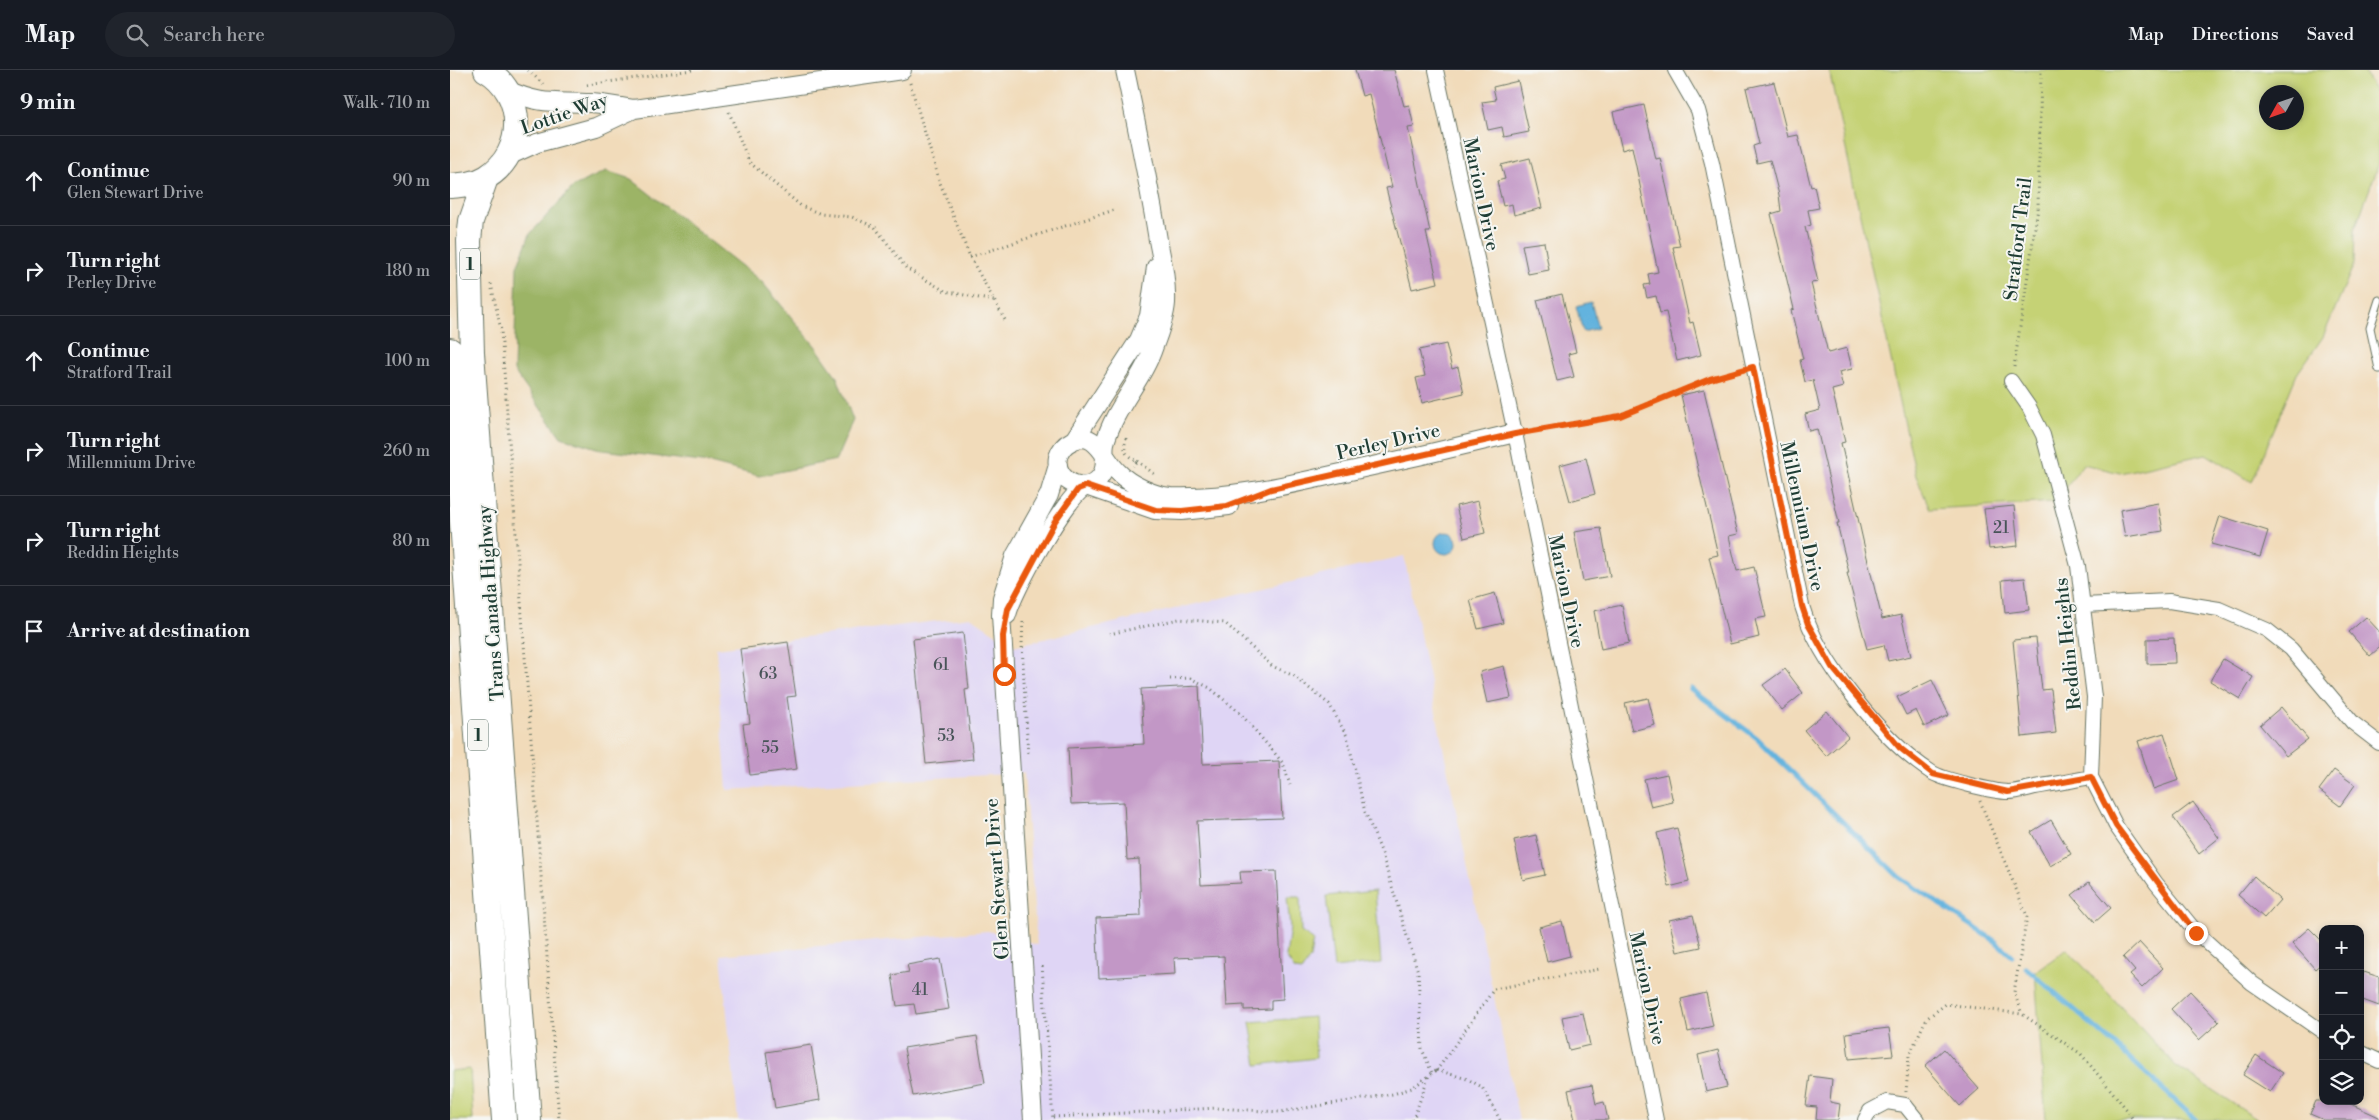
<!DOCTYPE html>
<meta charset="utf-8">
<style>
:root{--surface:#171b24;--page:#20242c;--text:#f1f3f6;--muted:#9ea1a6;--line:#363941}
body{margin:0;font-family:"Libre Bodoni",serif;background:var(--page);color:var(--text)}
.controls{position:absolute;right:15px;bottom:15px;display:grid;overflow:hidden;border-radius:10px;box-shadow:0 2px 8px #0003}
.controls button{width:45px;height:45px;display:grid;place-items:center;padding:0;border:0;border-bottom:1px solid var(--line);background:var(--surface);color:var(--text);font:25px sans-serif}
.compass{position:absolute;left:1809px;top:15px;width:45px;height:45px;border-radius:50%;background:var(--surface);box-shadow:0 2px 8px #0003;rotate:230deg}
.stop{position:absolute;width:15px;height:15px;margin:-11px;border:4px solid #ea580c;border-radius:50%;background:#fff}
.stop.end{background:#ea580c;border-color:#fff;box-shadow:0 1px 5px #0008}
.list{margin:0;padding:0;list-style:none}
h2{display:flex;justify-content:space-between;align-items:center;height:65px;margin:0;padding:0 20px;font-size:21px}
h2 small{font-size:16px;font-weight:400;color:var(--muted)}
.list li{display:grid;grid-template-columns:32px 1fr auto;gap:15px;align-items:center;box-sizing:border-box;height:90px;padding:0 20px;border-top:1px solid var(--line)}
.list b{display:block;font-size:19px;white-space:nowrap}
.list p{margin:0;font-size:16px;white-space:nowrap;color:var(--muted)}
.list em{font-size:16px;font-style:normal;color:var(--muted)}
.icon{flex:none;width:28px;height:28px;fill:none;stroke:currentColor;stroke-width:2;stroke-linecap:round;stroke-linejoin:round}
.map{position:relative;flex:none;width:1929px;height:1050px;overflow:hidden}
header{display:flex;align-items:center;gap:30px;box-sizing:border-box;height:70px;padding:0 25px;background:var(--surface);border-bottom:1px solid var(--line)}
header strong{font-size:24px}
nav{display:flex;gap:28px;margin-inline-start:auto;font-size:18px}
.search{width:350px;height:45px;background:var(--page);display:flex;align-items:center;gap:12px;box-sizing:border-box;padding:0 18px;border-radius:28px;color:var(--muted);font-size:19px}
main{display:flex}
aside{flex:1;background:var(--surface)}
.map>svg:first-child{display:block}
.built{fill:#dfd5f5}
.green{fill:#c5d274;stroke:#728854;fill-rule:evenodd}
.forest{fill:#9cb466;stroke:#5e784d}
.water{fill:#63b3de;stroke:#417889}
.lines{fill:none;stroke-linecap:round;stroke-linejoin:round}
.stream{stroke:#63b3de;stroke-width:5}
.building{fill:#c297c6}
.service-casing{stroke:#687463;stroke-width:9}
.minor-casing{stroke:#687463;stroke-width:16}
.tertiary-casing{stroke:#687463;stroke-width:20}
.trunk-casing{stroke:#687463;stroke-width:26}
.path{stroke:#687463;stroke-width:3;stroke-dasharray:1 4;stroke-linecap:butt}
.service{stroke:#fff;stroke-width:7}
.minor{stroke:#fff;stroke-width:14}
.tertiary{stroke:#fff;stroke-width:18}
.trunk{stroke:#fff;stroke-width:24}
.route{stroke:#ea580c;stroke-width:6}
.labels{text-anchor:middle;stroke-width:4;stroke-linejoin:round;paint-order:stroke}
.number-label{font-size:16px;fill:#485458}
.shield{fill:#f6f6f2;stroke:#60746d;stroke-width:1}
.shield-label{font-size:18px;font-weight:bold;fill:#1f3d34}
.street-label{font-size:19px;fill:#1f3d34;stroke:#f6f6f2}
</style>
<header>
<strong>Map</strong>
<div class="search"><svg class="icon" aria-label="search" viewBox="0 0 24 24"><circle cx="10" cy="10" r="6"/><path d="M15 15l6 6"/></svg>Search here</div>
<nav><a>Map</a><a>Directions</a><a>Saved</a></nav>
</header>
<main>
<aside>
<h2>9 min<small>Walk · 710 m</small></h2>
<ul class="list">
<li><svg class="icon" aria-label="ahead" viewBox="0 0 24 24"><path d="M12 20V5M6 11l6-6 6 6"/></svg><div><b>Continue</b><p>Glen Stewart Drive</p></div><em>90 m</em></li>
<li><svg class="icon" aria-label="right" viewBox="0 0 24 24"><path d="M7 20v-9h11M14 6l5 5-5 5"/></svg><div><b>Turn right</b><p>Perley Drive</p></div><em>180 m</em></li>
<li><svg class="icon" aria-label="ahead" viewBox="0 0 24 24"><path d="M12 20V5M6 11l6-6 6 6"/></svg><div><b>Continue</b><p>Stratford Trail</p></div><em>100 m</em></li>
<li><svg class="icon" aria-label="right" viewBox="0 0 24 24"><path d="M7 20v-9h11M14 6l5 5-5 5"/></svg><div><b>Turn right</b><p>Millennium Drive</p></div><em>260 m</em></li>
<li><svg class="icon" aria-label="right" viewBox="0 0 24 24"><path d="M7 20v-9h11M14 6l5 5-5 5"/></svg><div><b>Turn right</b><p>Reddin Heights</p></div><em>80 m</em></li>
<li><svg class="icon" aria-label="arrive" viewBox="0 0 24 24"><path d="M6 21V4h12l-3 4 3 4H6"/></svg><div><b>Arrive at destination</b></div></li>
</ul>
</aside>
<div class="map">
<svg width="1929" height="1050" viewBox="0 0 1929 1050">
<rect width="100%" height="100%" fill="#f6f6f2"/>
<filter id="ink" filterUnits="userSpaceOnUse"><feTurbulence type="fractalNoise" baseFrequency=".02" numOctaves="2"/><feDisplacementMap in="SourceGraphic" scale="10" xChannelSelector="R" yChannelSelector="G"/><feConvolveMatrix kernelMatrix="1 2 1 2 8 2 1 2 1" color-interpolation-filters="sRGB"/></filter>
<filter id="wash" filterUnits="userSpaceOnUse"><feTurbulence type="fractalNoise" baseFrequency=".0096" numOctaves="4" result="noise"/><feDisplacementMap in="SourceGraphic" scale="20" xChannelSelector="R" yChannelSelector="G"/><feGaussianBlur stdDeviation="1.12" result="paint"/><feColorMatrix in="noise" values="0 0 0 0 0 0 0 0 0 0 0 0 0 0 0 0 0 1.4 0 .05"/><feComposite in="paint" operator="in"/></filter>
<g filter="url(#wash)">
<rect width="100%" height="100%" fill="#f1dbba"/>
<path class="built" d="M954,486L1069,1050H288L271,885L538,861L587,875L574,703L277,720L266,578L521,547L564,576Z"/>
<path class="green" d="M1379,0H1913L1929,27V93L1905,159L1904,194L1873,267L1847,304L1802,412L1756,384L1670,403L1633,394L1606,432L1480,439L1466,406ZM1816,22H1846V52H1816Z
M925,821L931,893L884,898L876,826Z
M837,827H850L851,862L863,870L860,888L852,901L845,900L836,887L840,857Z
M1617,879L1726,996L1808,1050H1596L1585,902Z
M864,947L866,988L807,995L800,952Z
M20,999L23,1050H0V1001Z"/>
<path class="forest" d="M156,101L181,109L312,212L366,277L387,307L403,350L386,390L309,406L260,393L153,380L111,367L64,301L67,197L80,164L124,116Z"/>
<path class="water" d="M1141,232L1148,258L1133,262L1126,236Z
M985 473a11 11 0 1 1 22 0a11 11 0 1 1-22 0Z"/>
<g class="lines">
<path class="stream" d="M1241,619L1307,668L1449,807L1545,871L1562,886
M1576,898L1662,972L1746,1050"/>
</g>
<g id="blocks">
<path class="building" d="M905,0H944L954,36L959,35L964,57L958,58L980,162H976L988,213L962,219L936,118L942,117L919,24L912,26Z
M1068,11L1079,62L1054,67L1052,57L1038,60L1032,32L1046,30L1043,17Z
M1324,12L1338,67L1348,65L1361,117L1364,116L1369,138L1358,140L1361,155L1355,157L1368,212L1361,213L1378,283L1397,278L1402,299L1389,302L1393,317L1382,320L1395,372L1391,373L1415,479L1432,549L1451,545L1461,586L1438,591L1434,575L1417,579L1397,503H1399L1387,453H1389L1367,359L1359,361L1355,344L1370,340L1363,310L1355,312L1350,290L1353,289L1341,240L1344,239L1321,144L1331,141L1329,125L1320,90L1307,93L1303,76L1309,74L1296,18Z
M1194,35L1206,89L1210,88L1230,176L1223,177L1240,253L1243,252L1251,285L1227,291L1216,242L1210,243L1206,226L1197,228L1194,215L1200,214L1198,204L1208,202L1182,77L1172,80L1163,42Z
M1080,88L1092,138L1064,145L1062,134L1053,136L1047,111L1055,109L1051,95Z
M1094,172L1099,200L1078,204L1072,175Z
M1112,224L1126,282L1118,284L1124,307L1107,311L1087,230Z
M996,274L1002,299L1008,297L1014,323L972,333L966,308L975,306L969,280Z
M1254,320L1288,464L1279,466L1287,501L1304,497L1316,547L1305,549L1309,567L1280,574L1259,487L1268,485L1231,325Z
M1136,388L1145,424L1120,431L1110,395Z
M1028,431L1035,463L1014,468L1006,436Z
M1708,433L1713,461L1675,467L1670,440Z
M1564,436L1568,476L1539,479L1534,439Z
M1770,446L1818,461L1810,487L1761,474Z
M1151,458L1160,506L1133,511L1124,462Z
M1575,508L1579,540L1555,543L1552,510Z
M1045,523L1053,553L1028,559L1020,530Z
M1172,535L1179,573L1151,579L1144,541Z
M1916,547L1929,561V578L1920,586L1899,562Z
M513,563L519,619L515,620L523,689L476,694L463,569Z
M1586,568L1592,620L1601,619L1606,663L1572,667L1563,570Z
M1724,568L1725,593L1697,594V569Z
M338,572L346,626L337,627L347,699L300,705L293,654L300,653L290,579Z
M1773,589L1803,607L1790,629L1760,611Z
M1054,596L1061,628L1037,633L1030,602Z
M1335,599L1353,623L1332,640L1313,615Z
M1482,610L1499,645L1474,657L1466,640L1456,645L1447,627Z
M749,616L753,694L829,691L832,748L747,751L751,815L791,813L790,802L826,801L833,929L821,930V939L794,940V935L777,936L774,886L724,888L725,904L649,908L646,848L691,846L689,789L677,790L674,732L621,734L618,678L694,674L691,619Z
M1198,628L1205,655L1182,661L1175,633Z
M1831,637L1858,669L1836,686L1810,655Z
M1377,641L1398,667L1376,686L1354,660Z
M1714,663L1729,710L1703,719L1688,671Z
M1884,700L1905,715L1890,736L1869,720Z
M1217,704L1223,732L1201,737L1194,709Z
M1743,732L1769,768L1749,784L1723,747Z
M1601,750L1621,784L1600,796L1581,762Z
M1227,758L1239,812L1219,817L1207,763Z
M1086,765L1095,805L1073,810L1064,770Z
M1804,806L1830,830L1814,848L1788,825Z
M1639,812L1661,838L1645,852L1622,825Z
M1243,845L1251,877L1227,882L1219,850Z
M1112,851L1120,886L1097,892L1089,857Z
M1859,858L1873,872V892L1865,899L1842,873Z
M1689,872L1713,898L1692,918L1680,905L1685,901L1673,887Z
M490,889L499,939L466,944L464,934L447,936L442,905L459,902L457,895Z
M1914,902L1929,907V936L1910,929V913Z
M1740,921L1769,952L1749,970L1721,939Z
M1256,923L1263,956L1238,962L1231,929Z
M1133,943L1140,975L1119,980L1112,947Z
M1439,958L1443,985L1399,989L1396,963Z
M527,966L535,1013L463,1026L454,978Z
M361,975L370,1030L325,1038L316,982Z
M1494,979L1529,1019L1510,1036L1475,996Z
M1268,980L1277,1017L1256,1022L1248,985Z
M1806,985L1833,1003L1820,1022L1793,1005Z
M1360,1006L1382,1009L1380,1032L1390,1034L1388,1050H1366L1367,1037L1356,1036Z
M1142,1015L1146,1034L1154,1032L1158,1050H1125L1118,1020Z
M1866,1031H1894L1929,1047V1050H1874L1860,1044Z"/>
</g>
</g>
<g filter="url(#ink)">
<use href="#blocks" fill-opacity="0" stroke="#687463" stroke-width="1"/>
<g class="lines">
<defs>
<path id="service" d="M1929,230L1920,258L1929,299"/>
<path id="minor" d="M986,0L1065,363L1206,1050
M1225,0L1248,40L1262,93L1352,536C1368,591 1433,671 1481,702C1491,709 1545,722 1558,722C1567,722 1576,719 1585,717C1603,714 1622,711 1641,707
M1561,311L1579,337L1593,365L1628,496L1644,627L1641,707L1666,756L1706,813L1747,863L1802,913L1873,962
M1633,535L1719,531L1769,539L1817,560L1841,579L1903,653L1929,673
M1910,982L1929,991
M1415,1050L1420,1041L1437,1032L1455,1035L1467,1050"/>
<path id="tertiary" d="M675,0C687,57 699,113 708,170C712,191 717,211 716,233C715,247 709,263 704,276C693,310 664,338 655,373C653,382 657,393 653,402C642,427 603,414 608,387C610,381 614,375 620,372C646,357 654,390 668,402C679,414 704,426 721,427C776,429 829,417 882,405C943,392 1004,378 1065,363
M57,20C93,36 104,31 141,33C155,34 170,37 184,39
M58,86L87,73L146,57L184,39L452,0
M624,370L689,270L699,246L706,197
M636,416L705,440L732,441L779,436
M557,545C562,522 616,425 636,416
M583,1050L551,545L552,528L565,486L599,425L608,395"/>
<path id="trunk" d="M36,108L21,151L19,171L22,283L79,1050
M0,116C13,115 26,114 37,107C76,83 76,23 36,0
M0,280L54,1050"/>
</defs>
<use href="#service" class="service-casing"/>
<use href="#minor" class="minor-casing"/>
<use href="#tertiary" class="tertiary-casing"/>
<use href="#trunk" class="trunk-casing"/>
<path class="path" d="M78,0L93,14
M460,13L490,113L520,187L555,250
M137,15L242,0
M279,42L299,92L351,136L371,144L402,147L425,157L456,198L495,221L544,231
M520,187L664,140
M41,214L51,260L109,1050
M1564,297L1588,138L1591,0
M1079,361L1170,345L1260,309L1291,300
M676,368C673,381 675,385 687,391L683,396
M687,391L707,406
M573,552L572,574L578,685
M659,564L729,549L775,553L822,596L844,606L879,634L897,666L915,742L931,781L968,902L972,979L982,1003
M720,609L740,608L760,618L791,644L833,693L840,715
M1530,731L1577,846L1564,922L1572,944
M592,896L603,1050
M1456,1022L1459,986L1476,949L1496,934L1572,944L1631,984L1678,1041L1683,1050
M603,1047L766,1038L830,1042L943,1024L962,1018L987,1000
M963,1050L979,1005
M1050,1050L1032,1017L1017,1009L987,1000L1044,919L1150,899"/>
<use href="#service" class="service"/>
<use href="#minor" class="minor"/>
<use href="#tertiary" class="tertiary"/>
<use href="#trunk" class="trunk"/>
</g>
</g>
<g class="lines" filter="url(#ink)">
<path class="route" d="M554,604L553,566L558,539L605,451L628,419L636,416L706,440L732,441L777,436L821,419L1065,364L1170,346L1260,309L1303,297L1352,536L1358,554L1382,597L1450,678L1483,704L1558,722L1641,707L1666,756L1746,863"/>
</g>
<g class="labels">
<g class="number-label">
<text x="1551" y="463">21</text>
<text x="491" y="600">61</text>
<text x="318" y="609">63</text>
<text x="496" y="671">53</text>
<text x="320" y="683">55</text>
<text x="470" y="925">41</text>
</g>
<g class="shield">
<rect x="10" y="178.5" width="20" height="31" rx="4"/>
<rect x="18" y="649.5" width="20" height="31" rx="4"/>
</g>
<g class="shield-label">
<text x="20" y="200">1</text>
<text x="28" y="671">1</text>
</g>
<g class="street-label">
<text transform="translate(114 43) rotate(-19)" y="7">Lottie Way</text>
<text transform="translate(1032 124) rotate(78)" y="7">Marion Drive</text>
<text transform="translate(1567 169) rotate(-83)" y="7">Stratford Trail</text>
<text transform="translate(938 371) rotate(-13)" y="7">Perley Drive</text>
<text transform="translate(1353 446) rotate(78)" y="7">Millennium Drive</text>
<text transform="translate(1117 521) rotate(78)" y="7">Marion Drive</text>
<text transform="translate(40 533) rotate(-94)" y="7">Trans Canada Highway</text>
<text transform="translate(1617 574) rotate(-96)" y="7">Reddin Heights</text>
<text transform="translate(546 809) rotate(-94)" y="7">Glen Stewart Drive</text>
<text transform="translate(1198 918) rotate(78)" y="7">Marion Drive</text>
</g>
</g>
</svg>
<div class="controls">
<button>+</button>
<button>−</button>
<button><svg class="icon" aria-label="locate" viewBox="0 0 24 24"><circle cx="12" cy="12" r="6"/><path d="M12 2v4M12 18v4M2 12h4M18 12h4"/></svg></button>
<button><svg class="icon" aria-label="layers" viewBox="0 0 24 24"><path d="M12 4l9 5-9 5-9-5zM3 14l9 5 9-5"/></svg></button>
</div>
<svg class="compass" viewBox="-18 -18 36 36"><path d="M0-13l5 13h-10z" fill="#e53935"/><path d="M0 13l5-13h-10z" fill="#9ea1a6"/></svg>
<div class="stop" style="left:554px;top:604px"></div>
<div class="stop end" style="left:1746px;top:863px"></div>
</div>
</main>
